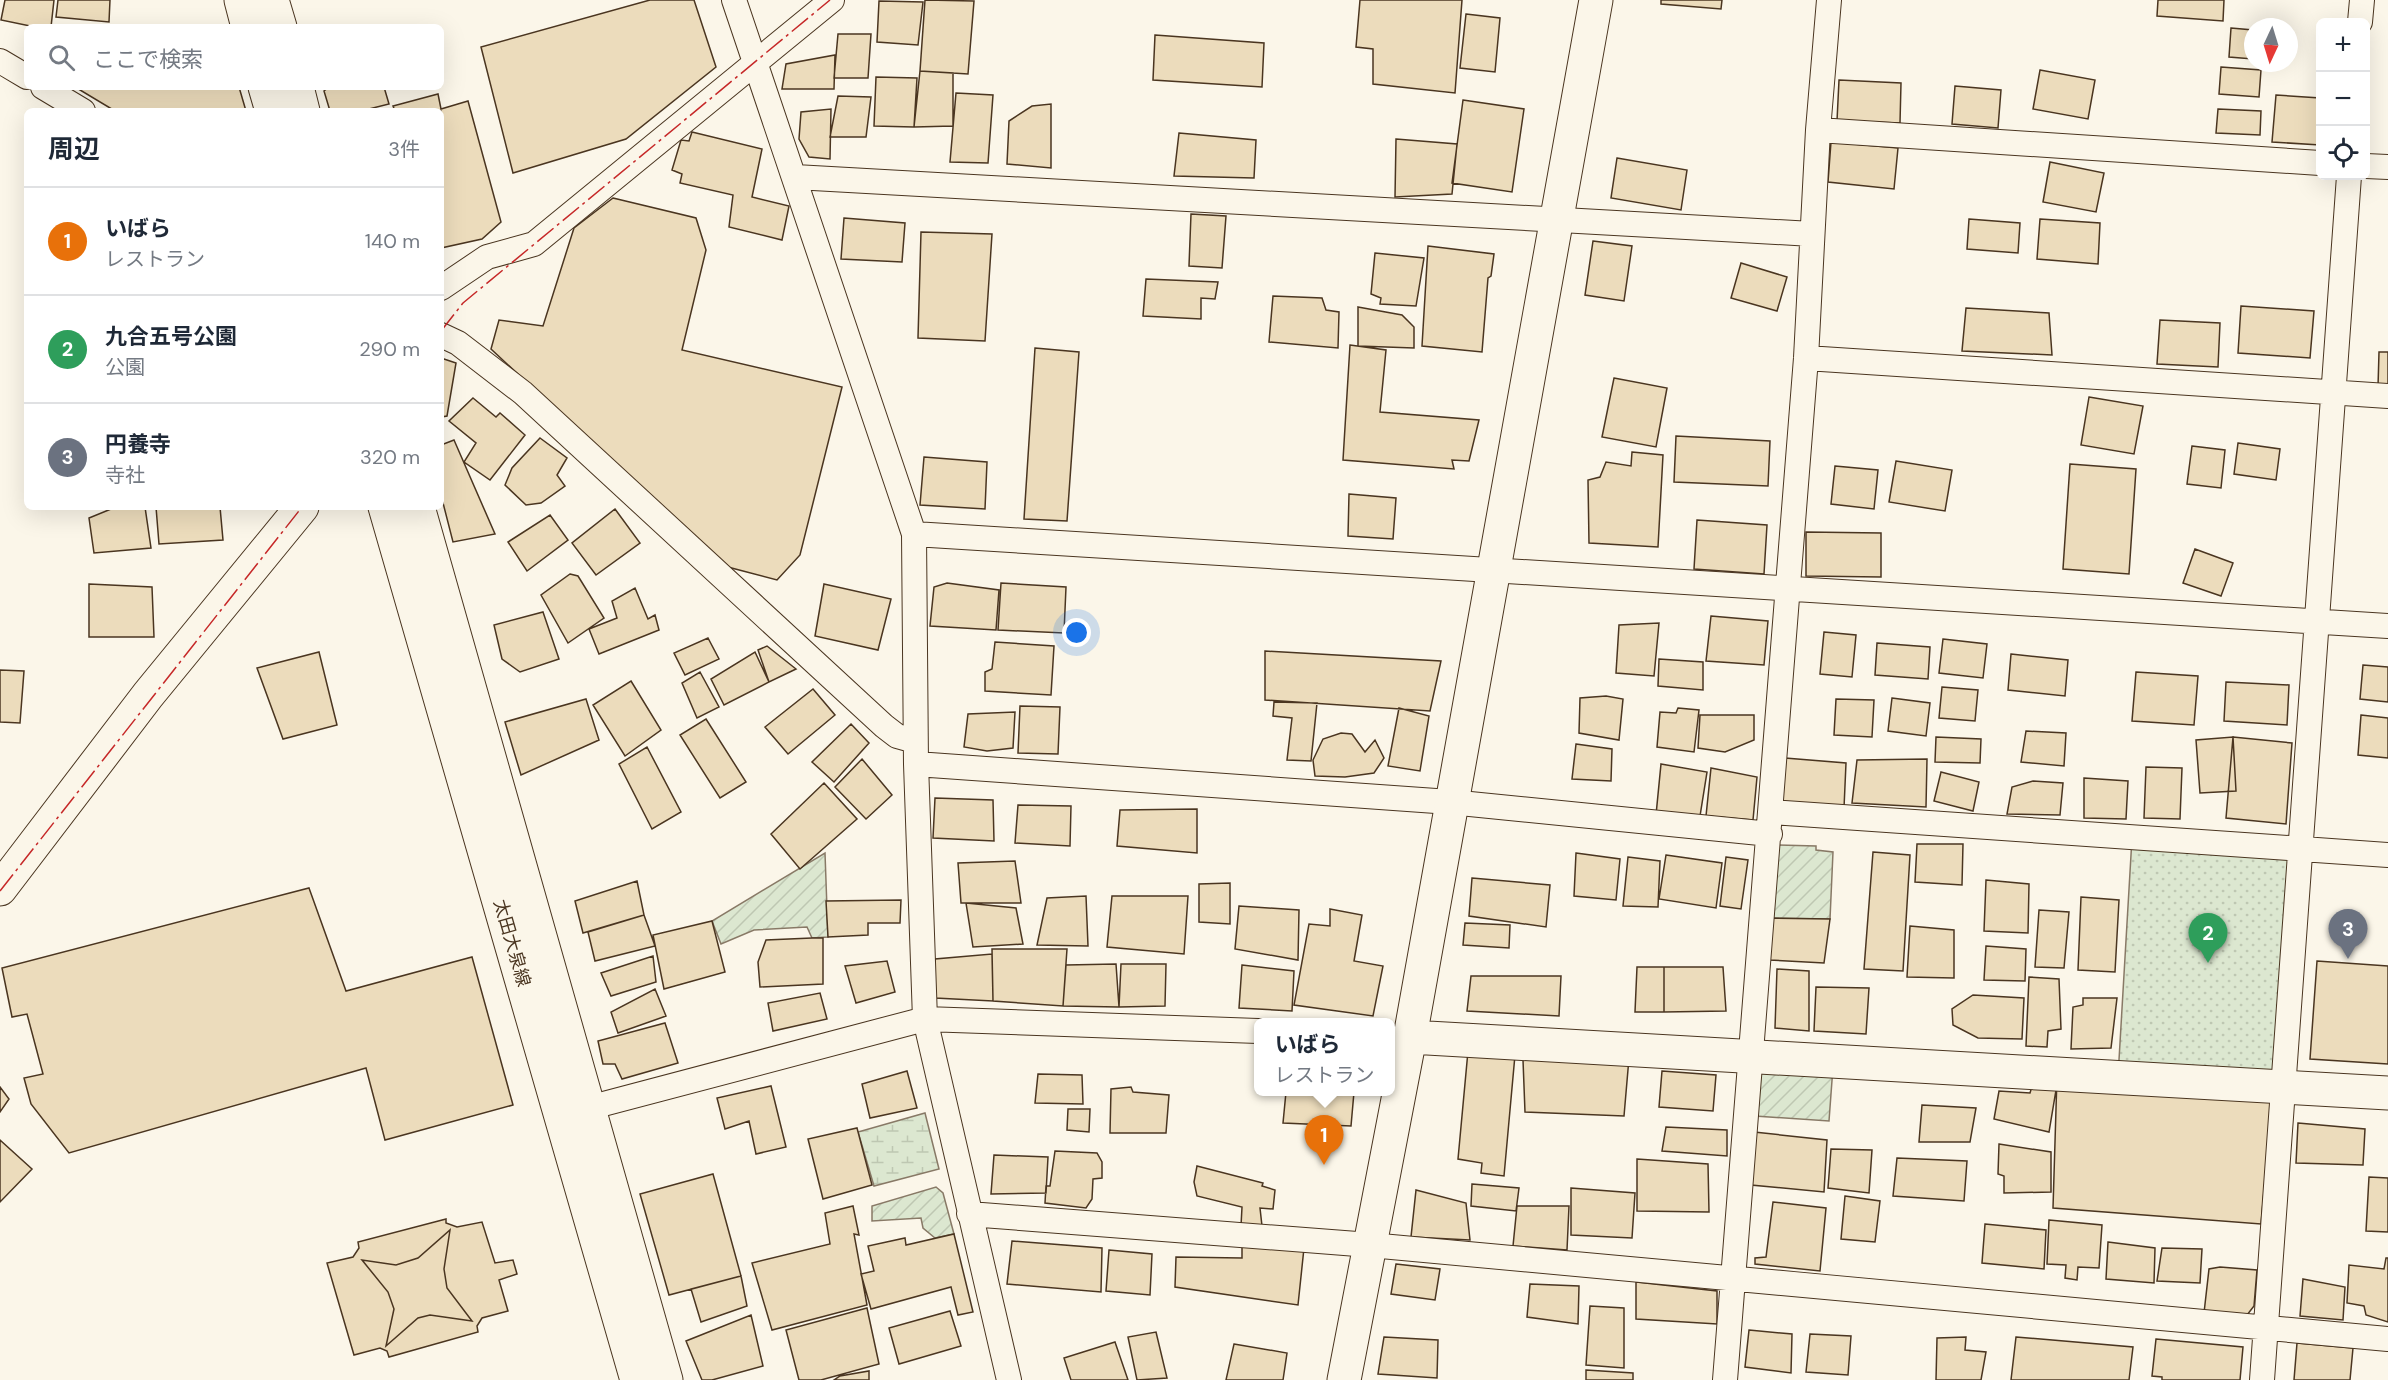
<!DOCTYPE html>
<html lang="ja">
<meta charset="utf-8">
<style>
:root{--surface:#fff;--page:#f6f6f7;--text:#1f2937;--muted:#747a83;--line:#e0e1e3;--accent:#0f766e}
body{margin:0;font-family:"DM Sans","Noto Sans JP",sans-serif;background:var(--page);color:var(--text)}
.controls{position:absolute;right:18px;top:18px;display:grid;overflow:hidden;border-radius:9px;box-shadow:0 6px 24px #0002}
.controls button{width:54px;height:54px;display:grid;place-items:center;padding:0;border:0;border-bottom:2px solid var(--line);background:var(--surface);color:var(--text);font:30px sans-serif}
.compass{position:absolute;left:2244px;top:18px;width:54px;height:54px;border-radius:50%;background:var(--surface);box-shadow:0 6px 24px #0002;rotate:184deg}
.you{position:absolute;left:1077px;top:633px;width:21px;height:21px;margin:-15px;border:4px solid #fff;border-radius:50%;background:#1a73e8;box-shadow:0 0 0 9px #1a73e833}
.badge{display:grid;place-items:center;width:39px;height:39px;border-radius:50%;background:var(--accent);color:#fff;font-size:20px;font-weight:700}
.pin{position:absolute;translate:-50% -50px;filter:drop-shadow(0 2px 3px #0008)}
.pin::after{content:'';position:absolute;top:32px;width:21px;height:18px;background:inherit;clip-path:polygon(0 0,100% 0,50% 100%)}
.popup{position:absolute;left:1254px;top:1018px;width:141px;height:78px;box-sizing:border-box;display:grid;place-content:center;border-radius:9px;background:var(--surface);filter:drop-shadow(0 2px 4px #0005);font-size:20px;white-space:nowrap;color:var(--muted)}
.popup b{font-size:22px;color:var(--text)}
.popup::after{content:'';position:absolute;left:50%;top:100%;margin-left:-12px;border:12px solid transparent;border-top-color:var(--surface)}
.list{margin:0;padding:0;list-style:none}
h2{display:flex;justify-content:space-between;align-items:center;height:78px;margin:0;padding:0 24px;font-size:26px}
h2 small{font-size:20px;font-weight:400;color:var(--muted)}
.list li{display:grid;grid-template-columns:39px 1fr auto;gap:18px;align-items:center;box-sizing:border-box;height:108px;padding:0 24px;border-top:2px solid var(--line)}
.list b{display:block;font-size:22px;white-space:nowrap}
.list p{margin:0;font-size:20px;white-space:nowrap;color:var(--muted)}
.list em{font-size:20px;font-style:normal;color:var(--muted)}
.icon{flex:none;width:33px;height:33px;fill:none;stroke:currentColor;stroke-width:2;stroke-linecap:round;stroke-linejoin:round}
.map{position:relative;flex:none;width:2388px;height:1380px;overflow:hidden}
.search{position:absolute;background:var(--surface);box-shadow:0 6px 24px #0002;left:24px;top:24px;width:420px;height:66px;display:flex;align-items:center;gap:15px;box-sizing:border-box;padding:0 21px;border-radius:9px;color:var(--muted);font-size:22px}
.panel{position:absolute;background:var(--surface);box-shadow:0 6px 24px #0002;left:24px;top:108px;width:420px;height:402px;border-radius:9px}
.map>svg:first-child{display:block}
.grass{fill:url(#grass-dots);stroke:#887966;stroke-width:1.5}
.wetland{fill:url(#wetland-marsh);stroke:#887966;stroke-width:1.5}
.garden{fill:url(#garden-furrows);stroke:#887966;stroke-width:1.5}
.building{fill:#ecdcbc;stroke:#4a3520;stroke-width:1.5}
.lines{fill:none;stroke-linecap:round;stroke-linejoin:round}
.street-casing{stroke:#4a3520;stroke-width:26}
.secondary-casing{stroke:#4a3520;stroke-width:35}
.street{stroke:#fbf6e9;stroke-width:24}
.secondary{stroke:#fbf6e9;stroke-width:33}
.power{stroke:#c62828;stroke-width:1.5;stroke-dasharray:21 4.5 3 4.5;stroke-linecap:butt}
.labels{text-anchor:middle;stroke-width:4.5;stroke-linejoin:round;paint-order:stroke}
.street-label{font-size:18px;fill:#4a3520;stroke:#fbf6e9}
</style>
<div class="map">
<svg width="2388" height="1380" viewBox="0 0 2388 1380">
<defs>
<pattern id="grass-dots" width="8" height="8" patternUnits="userSpaceOnUse" patternTransform="scale(1.5)"><rect width="8" height="8" fill="#dce7d0"/><path d="M2 2h.1M6 6h.1" fill="none" stroke="#bec7b2" stroke-width="1.8" stroke-linecap="round"/></pattern>
<pattern id="wetland-marsh" width="20" height="14" patternUnits="userSpaceOnUse" patternTransform="scale(1.5)"><rect width="20" height="14" fill="#dce7d0"/><path d="M1 5h8M5 5V1M11 12h8M15 12V8" fill="none" stroke="#bec7b2"/></pattern>
<pattern id="garden-furrows" width="10" height="10" patternUnits="userSpaceOnUse" patternTransform="scale(1.5)"><rect width="10" height="10" fill="#dce7d0"/><path d="M-1 1l2-2M0 10L10 0M9 11l2-2" fill="none" stroke="#bec7b2"/></pattern>
</defs>
<rect width="100%" height="100%" fill="#fbf6e9"/>
<path class="grass" d="M2132,838L2300,850L2283,1087L2118,1077Z"/>
<path class="wetland" d="M925,1113L939,1169L874,1186L858,1132Z"/>
<path class="garden" d="M1777,845L1816,846V850L1833,852L1830,919L1770,918Z
M825,853L828,937L812,938L807,927L754,930L721,944L712,921Z
M1833,1067L1829,1121L1755,1116L1759,1072Z
M936,1187L943,1193L954,1234L935,1238L923,1228L921,1218L872,1221V1206Z"/>
<path class="building" d="M5,0H54L51,27H35L1,20Z
M58,0H110L109,22L56,17Z
M650,0H694L716,67L626,139L513,173L481,47Z
M925,0L974,1L968,74L920,71Z
M1360,0H1462L1455,93L1373,84V49L1356,47Z
M1661,0H1722L1721,9L1661,4Z
M2158,0H2224L2223,21L2157,16Z
M879,1L923,2L918,45L877,42Z
M1466,14L1500,18L1495,72L1460,68Z
M2231,28L2253,30V59L2229,57Z
M838,34H871L868,78H834Z
M1155,35L1264,43L1262,87L1153,80Z
M835,55L834,89H782L786,64Z
M2221,67L2261,70L2259,97L2219,94Z
M2040,70L2095,80L2088,119L2033,109Z
M920,71L953,73V126L914,127Z
M876,77L917,78L914,127L874,126Z
M1839,80L1901,83L1900,123L1837,121Z
M1955,86L2001,90L1998,128L1952,124Z
M75,87H239L246,111H115Z
M329,87H384L389,104L361,111H330L324,91Z
M956,93L993,95L988,163L950,162Z
M438,94L441,109L468,101L501,222L482,239L441,248V111H395L393,106Z
M2276,95L2320,98V145L2272,142Z
M838,96L871,97L866,137H830Z
M1463,100L1524,109L1512,192L1452,183Z
M1051,104V168L1007,164L1009,121L1032,106Z
M831,109L830,159L809,157L799,139L801,112Z
M2218,109L2261,111L2260,135L2216,133Z
M692,132L762,149L752,197L789,206L782,240L729,227L733,195L680,183L682,174L672,170L681,140L689,141Z
M1179,133L1256,140L1254,178L1174,176Z
M1396,139L1457,144L1452,194L1395,197Z
M1831,142L1898,148L1894,189L1828,182Z
M1617,158L1687,170L1681,210L1611,198Z
M2050,162L2104,173L2096,212L2043,202Z
M613,198L696,218L706,250L682,350L842,387L800,555L777,580L724,566L491,349L499,320L543,326L574,228Z
M1191,214L1226,216L1222,268L1189,266Z
M844,218L905,223L902,262L841,259Z
M1969,219L2020,223L2018,253L1967,249Z
M2040,219L2100,223L2098,264L2037,259Z
M921,232L992,234L985,341L918,338Z
M1593,241L1632,246L1624,301L1585,295Z
M1428,246L1494,254L1491,276L1488,278L1482,352L1422,346Z
M1375,253L1424,258L1416,306L1380,304L1381,298L1371,294Z
M1741,263L1787,277L1777,311L1731,298Z
M1146,279L1218,282L1215,299L1201,298V319L1143,316Z
M1273,296L1322,298L1326,310L1339,312L1338,348L1269,342Z
M2241,306L2314,311L2310,358L2238,353Z
M1358,307L1402,315L1414,327V348L1358,346Z
M1966,308L2049,313L2052,355L1962,351Z
M2160,320L2220,323L2218,367L2157,364Z
M1350,345L1386,350L1380,412L1479,420L1469,461L1452,460L1454,469L1343,460Z
M1035,348L1079,352L1067,521L1024,519Z
M2379,352H2388V387H2378Z
M441,358L456,363L447,416L441,417Z
M1614,378L1667,388L1656,447L1602,437Z
M2089,397L2143,406L2134,454L2081,445Z
M473,398L496,417L500,413L525,435L490,480L464,462L476,443L449,421Z
M1676,436L1770,441L1768,486L1674,482Z
M540,438L567,458L557,475L565,486L541,503L526,505L505,485L512,468Z
M454,440L495,534L453,542L441,495V445Z
M2238,443L2280,449L2276,480L2234,474Z
M2192,446L2225,450L2221,488L2187,484Z
M1632,452L1663,455L1658,547L1589,543L1588,480L1600,477L1606,462L1631,466Z
M924,457L987,462L985,509L920,505Z
M1896,461L1952,470L1945,511L1889,502Z
M2070,464L2136,469L2129,574L2063,569Z
M1835,466L1878,470L1874,509L1831,504Z
M1349,494L1396,498L1393,539L1348,536Z
M145,507L151,548L94,553L89,518L111,509Z
M156,507H220L223,540L159,544Z
M615,509L640,543L596,575L572,543Z
M550,515L568,540L527,571L508,542Z
M1697,520L1767,525L1764,574L1694,569Z
M1806,532L1881,533V577L1806,576Z
M2195,549L2233,563L2221,596L2183,583Z
M570,574L578,576L604,618L568,643L541,595Z
M947,583L999,590L996,630L930,626L934,587Z
M1001,583L1066,587L1064,633L998,630Z
M89,584L152,587L154,637H89Z
M824,584L891,599L878,650L815,636Z
M635,588L648,619L655,615L659,630L599,654L589,629L617,618L612,601Z
M543,612L559,659L520,672L502,659L494,625Z
M1711,616L1768,621L1764,665L1706,661Z
M1659,623L1654,676L1616,673L1619,625Z
M1824,632L1856,635L1852,677L1820,674Z
M708,638L719,659L685,675L674,653Z
M1943,639L1987,644L1983,678L1939,673Z
M995,642L1054,646L1051,695L985,691V672L992,669Z
M1877,643L1930,647L1928,679L1875,675Z
M767,646L796,669L769,682L758,650Z
M1265,651L1441,661L1430,711L1265,700Z
M319,652L337,725L283,739L257,668Z
M755,652L769,682L724,705L711,679Z
M2011,654L2068,660L2065,696L2008,690Z
M1659,659L1703,662V690L1658,686Z
M2363,665L2388,667V702L2360,699Z
M0,670L24,671L20,723L0,722Z
M700,672L719,707L697,718L682,683Z
M2136,672L2198,676L2194,725L2132,721Z
M631,681L661,730L625,756L593,705Z
M2226,682L2289,685L2287,725L2224,721Z
M1942,687L1978,690L1975,721L1939,718Z
M813,689L835,715L788,754L765,727Z
M1606,696L1623,699L1619,740L1579,733L1580,698Z
M1892,698L1930,703L1926,736L1888,731Z
M586,699L599,740L521,775L505,722Z
M1836,699L1874,700L1872,737L1834,735Z
M1274,702L1317,703L1311,761L1287,760L1292,718L1273,716Z
M1020,706L1060,707L1058,754L1018,753Z
M1399,708L1429,716L1420,771L1388,766Z
M1678,708L1699,710L1694,752L1657,747L1660,712L1676,713Z
M1015,712L1013,748L987,751L964,747L968,714Z
M1700,715H1754V740L1725,752L1698,748Z
M2361,715L2388,718V758L2358,755Z
M706,719L746,782L720,798L680,735Z
M851,724L869,743L834,782L812,762Z
M2026,731L2066,733L2064,766L2021,762Z
M1341,733L1352,734L1365,752L1375,740L1384,758L1374,773L1345,777L1315,776L1313,760L1323,739Z
M1936,737L1981,739L1980,763L1935,762Z
M2233,737L2236,791L2200,793L2196,740Z
M2233,737L2292,743L2286,824L2226,818Z
M1576,744L1612,749L1611,781L1572,779Z
M647,747L681,812L652,829L619,764Z
M1785,758L1846,763L1844,808L1782,805Z
M862,759L892,795L866,819L835,787Z
M1927,759L1926,807L1852,803L1857,760Z
M1661,764L1707,772L1700,816L1656,815Z
M2146,767L2182,768L2180,819L2144,818Z
M1711,768L1757,777L1753,820L1706,816Z
M1941,772L1979,782L1973,811L1934,801Z
M2084,778L2128,781L2126,819L2084,818Z
M2033,781L2063,783L2060,815L2007,814L2012,787Z
M824,783L857,819L800,869L771,834Z
M935,798L993,800L994,841L933,838Z
M1018,805L1071,806L1070,846L1015,843Z
M1197,809V853L1117,846L1120,810Z
M1917,844H1963L1962,885L1915,882Z
M1873,852L1910,855L1903,971L1864,969Z
M1576,853L1620,859L1616,900L1574,896Z
M1666,855L1722,863L1716,908L1659,899Z
M1628,857L1660,861L1658,907L1623,906Z
M1726,857L1748,860L1741,909L1720,906Z
M1015,861L1021,903H961L958,863Z
M1472,878L1550,885L1546,927L1469,916Z
M1986,880L2029,884L2028,933L1984,931Z
M637,881L644,915L583,933L575,901Z
M1230,883V924L1199,922V884Z
M309,888L346,991L472,957L513,1105L385,1140L366,1068L69,1153L31,1104L24,1078L43,1074L27,1014L12,1017L2,968Z
M1086,896L1088,946L1037,945L1047,898Z
M1112,896H1188L1184,954L1107,947Z
M2081,897L2119,900L2115,972L2078,970Z
M901,900L900,923H868V935L828,937L826,901Z
M966,903L1016,908L1023,944L973,947Z
M1239,906L1299,910L1298,960L1235,949Z
M1330,909L1362,915L1354,961L1383,966L1373,1016L1294,1005L1309,924L1330,926Z
M2039,910L2069,912L2064,968L2035,967Z
M644,915L655,946L595,961L588,932Z
M1770,918L1830,919L1824,963L1769,960Z
M712,921L725,972L664,989L653,935Z
M1465,923L1510,925L1509,948L1463,945Z
M1910,926L1954,930V978L1907,977Z
M812,938H823V984L760,987L758,962L766,940Z
M1986,946L2026,949L2025,981L1984,980Z
M992,949H1067L1063,1006L993,1001Z
M992,954L993,1001L935,998V959Z
M653,956L656,982L611,996L601,973Z
M887,961L895,992L856,1003L845,966Z
M2317,961L2388,966V1064L2310,1059Z
M1116,964L1119,1007L1063,1006L1066,965Z
M1121,964H1166L1165,1006L1119,1007Z
M1242,965L1294,971L1292,1011L1239,1008Z
M1637,967H1664V1012H1635Z
M1664,967H1723L1726,1011L1664,1012Z
M1777,969L1809,971V1031L1775,1028Z
M1471,976H1561L1559,1016L1467,1011Z
M2029,977L2059,979L2061,1029L2048,1031L2047,1047L2026,1046Z
M1816,987L1869,988L1866,1034L1814,1031Z
M655,989L666,1016L618,1033L611,1012Z
M820,993L827,1019L773,1031L768,1003Z
M1973,995L2024,998L2022,1039L1978,1038L1953,1025L1952,1009Z
M2083,998H2117L2111,1048L2071,1049L2073,1007L2083,1005Z
M665,1023L678,1063L622,1079L615,1064H603L598,1041Z
M1468,1051L1515,1055L1504,1176L1481,1173L1482,1163L1458,1159Z
M1629,1058L1624,1116L1525,1112L1523,1060Z
M907,1071L917,1108L870,1118L862,1084Z
M1662,1071L1716,1075L1713,1111L1659,1107Z
M1038,1074L1082,1075L1083,1104L1035,1103Z
M2057,1076L2273,1093L2261,1224L2053,1208Z
M2033,1083L2056,1090L2049,1132L1994,1119L1999,1091L2030,1093Z
M771,1086L786,1147L756,1154L749,1121L725,1129L717,1098Z
M0,1087L9,1099L0,1112Z
M1131,1087L1133,1092L1169,1095L1166,1133H1110L1111,1089Z
M1286,1092H1354L1351,1126L1283,1123Z
M1922,1105L1976,1108L1970,1142H1919Z
M1068,1109H1090L1089,1132L1067,1130Z
M2298,1123L2365,1129L2363,1165L2296,1163Z
M1666,1127L1727,1130V1156L1662,1151Z
M857,1128L872,1185L823,1199L808,1139Z
M1754,1132L1827,1140L1824,1192L1751,1185Z
M0,1140L32,1169L0,1202Z
M1999,1144L2051,1152V1192L2004,1193V1176L1998,1174Z
M1831,1149L1872,1150L1869,1193L1828,1188Z
M1055,1151L1097,1153L1102,1162V1178L1093,1179L1092,1199L1086,1208L1045,1203L1046,1186H1050Z
M994,1155L1048,1157L1046,1193L991,1194Z
M1897,1158L1967,1161L1964,1201L1893,1196Z
M1637,1159L1708,1164L1709,1212L1637,1211Z
M1197,1166L1263,1183L1262,1186L1275,1190L1273,1209L1260,1208L1262,1226H1241L1242,1207L1197,1196L1194,1182Z
M713,1174L741,1276L669,1295L640,1194Z
M2369,1177L2388,1178V1232L2366,1231Z
M1472,1184L1519,1188L1516,1211L1471,1206Z
M1571,1188L1635,1193L1632,1238L1571,1235Z
M1416,1190L1466,1203L1470,1240L1411,1237Z
M1845,1196L1880,1201L1875,1242L1841,1239Z
M1773,1202L1826,1208L1820,1271L1755,1264V1258L1766,1257Z
M853,1206L859,1235L854,1234L867,1305L772,1330L752,1263L830,1244L825,1213Z
M1517,1206H1569L1567,1250L1513,1246Z
M446,1219V1223L457,1227L482,1222L495,1263L513,1260L517,1274L499,1280L508,1311L482,1318L477,1326L478,1332L389,1357L387,1351L380,1348L354,1355L327,1263L353,1257L359,1248L358,1242Z
M2049,1220L2102,1225L2099,1268L2078,1267L2077,1280L2065,1278L2066,1265L2047,1264Z
M1985,1224L2046,1230L2044,1269L1982,1263Z
M450,1230L444,1269L447,1288L472,1321L430,1315L418,1318L386,1346L394,1309L388,1292L362,1260L396,1265L418,1258Z
M954,1234L973,1312L958,1315L951,1287L871,1309L861,1274L874,1271L868,1246L905,1238L906,1245Z
M1012,1241L1102,1248L1101,1292L1007,1284Z
M2108,1242L2155,1248L2154,1283L2106,1279Z
M1242,1244L1304,1248L1298,1305L1175,1287L1176,1257L1242,1258Z
M2162,1248L2202,1249L2200,1283L2157,1281Z
M1109,1250L1152,1254L1150,1295L1106,1291Z
M2386,1258H2388V1322L2366,1315L2364,1306L2347,1303L2349,1265L2384,1269Z
M1396,1264L1440,1269L1435,1300L1391,1294Z
M2220,1267L2257,1270L2254,1306L2247,1315L2204,1313L2209,1269Z
M741,1276L747,1306L701,1322L691,1289Z
M2303,1279L2345,1287L2343,1320L2300,1316Z
M1636,1282L1717,1291V1324L1636,1319Z
M1530,1284L1579,1286L1578,1324L1527,1317Z
M1590,1306L1624,1308V1368L1586,1365Z
M867,1308L879,1364L821,1380H799L786,1330Z
M950,1311L961,1346L899,1364L889,1328Z
M751,1315L763,1366L712,1380H702L686,1341Z
M1749,1330L1792,1334L1791,1373L1745,1367Z
M1156,1332L1167,1378L1137,1380L1128,1337Z
M1810,1334L1851,1336L1848,1375L1806,1372Z
M1384,1337L1438,1340L1437,1378L1378,1374Z
M1966,1337L1965,1350L1986,1352L1981,1380H1936L1937,1338Z
M2016,1337L2133,1347L2129,1380H2011Z
M2156,1339L2243,1347L2240,1380H2162V1377L2152,1376Z
M1115,1342L1128,1380H1071L1064,1358Z
M2297,1343L2353,1348L2350,1380H2294Z
M1234,1344L1287,1353L1283,1380H1226Z
M1586,1370L1633,1373V1380H1586Z
M869,1371V1380H834L840,1376Z"/>
<g class="lines">
<defs>
<path id="street" d="M734,0L914,534L916,764L925,1019L1009,1380
M2360,22L2362,0
M0,61L27,77
M43,87L83,111
M1818,130L2320,163
M2366,166L2388,167
M795,177L1812,234
M441,288L487,257L534,244L832,0
M441,335L458,343L523,393L884,726L897,736L915,741
M1806,358L2388,396
M914,534L2388,626
M916,764L1450,802L1770,834
M1771,812L2388,855
M573,1112L925,1019L1258,1031
M969,1214L1370,1245L2388,1339
M1725,1380L1806,358L1818,130L1829,0
M2262,1380L2349,176"/>
<path id="secondary" d="M241,0L248,27
M272,0L280,27
M265,87L272,111
M297,87L303,111
M385,507L637,1380
M418,507L666,1380
M0,889L148,695L302,507
M1410,1037L2388,1093
M1344,1380L1410,1037L1596,0"/>
</defs>
<use href="#street" class="street-casing"/>
<use href="#secondary" class="secondary-casing"/>
<use href="#street" class="street"/>
<use href="#secondary" class="secondary"/>
<path class="power" d="M441,331L463,303L830,0
M0,891L302,507"/>
</g>
<g class="labels">
<g class="street-label">
<text transform="translate(512 943) rotate(74)" y="6">太田大泉線</text>
</g>
</g>
</svg>
<div class="controls">
<button>+</button>
<button>−</button>
<button><svg class="icon" aria-label="locate" viewBox="0 0 24 24"><circle cx="12" cy="12" r="6"/><path d="M12 2v4M12 18v4M2 12h4M18 12h4"/></svg></button>
</div>
<svg class="compass" viewBox="-18 -18 36 36"><path d="M0-13l5 13h-10z" fill="#e53935"/><path d="M0 13l5-13h-10z" fill="#747a83"/></svg>
<div class="you"></div>
<div class="pin badge" style="left:1324px;top:1165px;background:#e8710a">1</div>
<div class="popup"><b>いばら</b>レストラン</div>
<div class="pin badge" style="left:2208px;top:963px;background:#2e9e5b">2</div>
<div class="pin badge" style="left:2348px;top:959px;background:#6b7280">3</div>
<div class="search"><svg class="icon" aria-label="search" viewBox="0 0 24 24"><circle cx="10" cy="10" r="6"/><path d="M15 15l6 6"/></svg>ここで検索</div>
<section class="panel">
<h2>周辺<small>3件</small></h2>
<ul class="list">
<li><span class="badge" style="background:#e8710a">1</span><div><b>いばら</b><p>レストラン</p></div><em>140 m</em></li>
<li><span class="badge" style="background:#2e9e5b">2</span><div><b>九合五号公園</b><p>公園</p></div><em>290 m</em></li>
<li><span class="badge" style="background:#6b7280">3</span><div><b>円養寺</b><p>寺社</p></div><em>320 m</em></li>
</ul>
</section>
</div>
